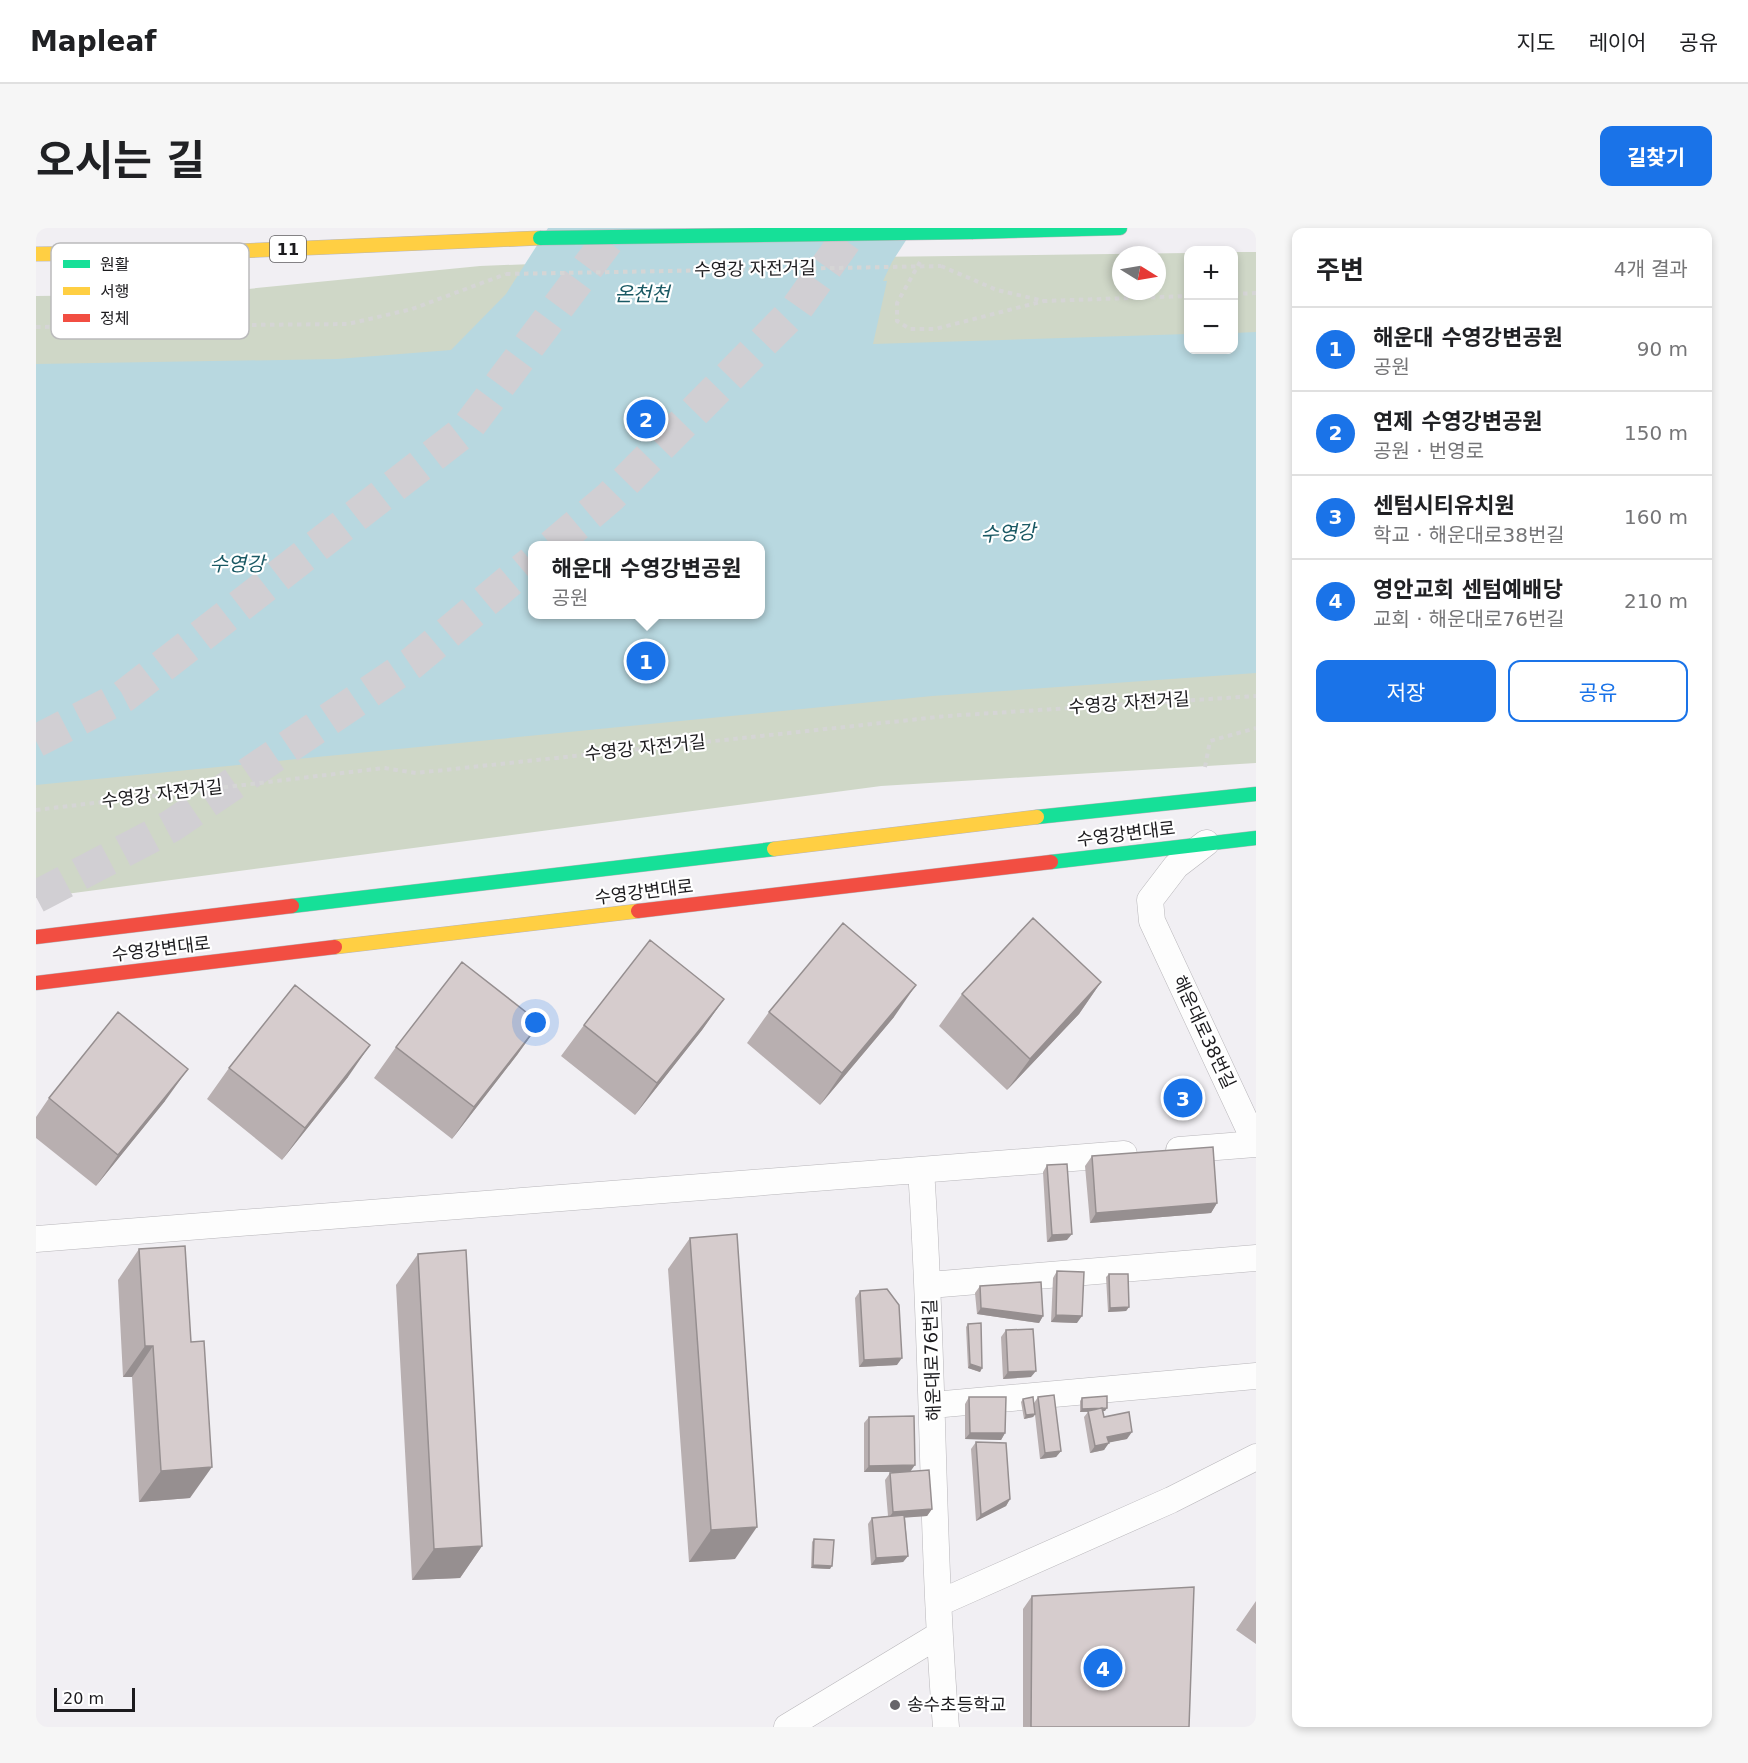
<!DOCTYPE html>
<html lang="ko">
<meta charset="utf-8">
<style>
:root{--surface:#fff;--page:#f6f6f6;--text:#202124;--muted:#757577;--line:#e0e0e0;--accent:#1a73e8}
body{margin:0;font-family:"DejaVu Sans","Noto Sans KR",sans-serif;background:var(--page);color:var(--text)}
.controls{position:absolute;right:18px;top:18px;display:grid;overflow:hidden;border-radius:12px;box-shadow:0 3px 9px #0003}
.controls button{width:54px;height:54px;display:grid;place-items:center;padding:0;border:0;border-bottom:2px solid var(--line);background:var(--surface);color:var(--text);font:30px sans-serif}
.compass{position:absolute;left:1076px;top:18px;width:54px;height:54px;border-radius:50%;background:var(--surface);box-shadow:0 3px 9px #0003;rotate:101deg}
.scale{position:absolute;left:18px;bottom:15px;width:81px;box-sizing:border-box;padding-left:6px;border:3px solid #1c1b1e;border-top:0;font-size:16px;line-height:21px;white-space:nowrap;color:#1c1b1e;-webkit-text-stroke:4px #fff;paint-order:stroke}
.you{position:absolute;left:500px;top:795px;width:21px;height:21px;margin:-15px;border:4px solid #fff;border-radius:50%;background:#1a73e8;box-shadow:0 0 0 9px #1a73e833}
.badge{display:grid;place-items:center;width:39px;height:39px;border-radius:50%;background:var(--accent);color:#fff;font-size:20px;font-weight:700}
.pin{position:absolute;translate:-50% -50%;border:3px solid #fff;box-shadow:0 2px 6px #0006}
.popup{position:absolute;left:492px;top:313px;width:237px;height:78px;box-sizing:border-box;display:grid;place-content:center;border-radius:12px;background:var(--surface);filter:drop-shadow(0 2px 4px #0005);font-size:20px;white-space:nowrap;color:var(--muted)}
.popup b{font-size:22px;color:var(--text)}
.popup::after{content:'';position:absolute;left:50%;top:100%;margin-left:-12px;border:12px solid transparent;border-top-color:var(--surface)}
.list{margin:0;padding:0;list-style:none}
h2{display:flex;justify-content:space-between;align-items:center;height:78px;margin:0;padding:0 24px;font-size:26px}
h2 small{font-size:20px;font-weight:400;color:var(--muted)}
.list li{display:grid;grid-template-columns:39px 1fr auto;gap:18px;align-items:center;box-sizing:border-box;height:84px;padding:0 24px;border-top:2px solid var(--line)}
.list b{display:block;font-size:22px;white-space:nowrap}
.list p{margin:0;font-size:20px;white-space:nowrap;color:var(--muted)}
.list em{font-size:20px;font-style:normal;color:var(--muted)}
.actions{display:flex;gap:12px;padding:18px 24px}
.actions a{flex:1;padding:14px 0;border:2px solid var(--accent);border-radius:12px;text-align:center;font-size:21px;color:var(--accent)}
.actions .main{background:var(--accent);color:#fff}
.map{position:relative;flex:none;width:1220px;height:1499px;overflow:hidden;border-radius:12px}
header{display:flex;align-items:center;gap:36px;box-sizing:border-box;height:84px;padding:0 30px;background:var(--surface);border-bottom:2px solid var(--line)}
header strong{font-size:28px}
nav{display:flex;gap:33px;margin-inline-start:auto;font-size:21px}
.intro{display:flex;align-items:center;justify-content:space-between;box-sizing:border-box;height:144px;padding:0 36px}
h1{margin:0;font-size:42px}
.button{padding:15px 27px;border-radius:12px;background:var(--accent);color:#fff;font-size:21px;font-weight:700}
main{display:flex;gap:36px;padding:0 36px}
aside{flex:1;background:var(--surface);border-radius:12px;box-shadow:0 3px 9px #0003}
.map>svg:first-child{display:block}
.green{fill:#cfd7c7;fill-rule:evenodd}
.water{fill:#b8d8e0;fill-rule:evenodd}
.lines{fill:none;stroke-linecap:round;stroke-linejoin:round}
.highway-tunnel{stroke:#d1cfd3;stroke-width:33;stroke-dasharray:33 16;stroke-linecap:butt}
.street-casing{stroke:#b8b6ba;stroke-width:27}
.fast-casing{stroke:#b8b6ba;stroke-width:15}
.slow-casing{stroke:#b8b6ba;stroke-width:15}
.jam-casing{stroke:#b8b6ba;stroke-width:15}
.path{stroke:#d5d5d5;stroke-width:4;stroke-dasharray:4.5 4.5;stroke-linecap:butt}
.street{stroke:#fdfdfd;stroke-width:26}
.fast{stroke:#16e098;stroke-width:14}
.slow{stroke:#ffcf43;stroke-width:14}
.jam{stroke:#f24e42;stroke-width:14}
.fast-bridge-casing{stroke:#b8b6ba;stroke-width:15;stroke-linecap:butt}
.path-bridge{stroke:#d5d5d5;stroke-width:4;stroke-dasharray:4.5 4.5;stroke-linecap:butt}
.fast-bridge{stroke:#16e098;stroke-width:14}
.wall{fill:#b8afb0}
.shaded-wall{fill:#968f90}
.building{fill:#d6cccd;stroke:#968f90;stroke-width:1.5}
.poi-dot{fill:#676569;stroke:#fff;stroke-width:2}
.labels{text-anchor:middle;stroke-width:4.5;stroke-linejoin:round;paint-order:stroke}
.shield{fill:#fff;stroke:#605f62;stroke-width:1.5}
.shield-label{font-size:16px;font-weight:bold;fill:#1c1b1e}
.street-label{font-size:18px;fill:#1c1b1e;stroke:#fff}
.poi-label{font-size:18px;fill:#1c1b1e;stroke:#fff;text-anchor:start}
.water-label{font-size:20px;font-style:italic;fill:#1a5964;stroke:#fff}
.key{fill:#fff;stroke:#bbbbbc;stroke-width:1.5}
.key-label{font-size:16px;fill:#1c1b1e}
</style>
<header>
<strong>Mapleaf</strong>
<nav><a>지도</a><a>레이어</a><a>공유</a></nav>
</header>
<div class="intro"><h1>오시는 길</h1><a class="button">길찾기</a></div>
<main>
<div class="map">
<svg width="1220" height="1499" viewBox="0 0 1220 1499">
<rect width="100%" height="100%" fill="#f1eff3"/>
<path class="green" d="M1198,24H1220V535L845,558L0,670V68L161,66L444,38L595,32L1152,25V122H1198ZM1085,27H1121V63H1085ZM496,318H724V386H496Z"/>
<path class="water" d="M512,0H878L856,34L847,53H851L837,116L1152,106V122H1198V105L1220,104V445L896,468L0,557V136L301,131L415,122L470,66ZM496,318H724V386H496Z"/>
<g class="lines">
<path class="highway-tunnel" d="M516,318L574,269L761,80L818,0
M0,513L88,468L430,202L581,0
M0,669L135,598L376,435L496,334"/>
<defs>
<path id="street" d="M1170,615L1140,638L1114,672L1116,693L1220,916
M1143,922L1220,916
M885,942C898,1127 895,1314 910,1499
M0,1011L1088,926
M893,1057L1220,1030
M897,1177L1220,1148
M903,1375L1135,1272L1220,1229
M751,1499L903,1407"/>
<path id="fast" d="M937,4L1084,0
M1001,589L1220,566
M1015,634L1220,610
M256,678L738,621"/>
<path id="slow" d="M0,26L178,24L504,10
M738,621L1001,589
M299,719L602,683"/>
<path id="jam" d="M602,683L1015,634
M0,709L256,678
M0,755L299,719"/>
</defs>
<use href="#street" class="street-casing"/>
<use href="#fast" class="fast-casing"/>
<use href="#slow" class="slow-casing"/>
<use href="#jam" class="jam-casing"/>
<path class="path" d="M884,34L861,75V93L874,101H899L1008,73
M905,38L961,62L1008,73L1152,68
M1198,66L1220,65
M0,99L312,96L376,81L470,46
M1169,539L1174,513L1220,500
M0,582L348,540L380,545L911,488L1220,468"/>
<use href="#street" class="street"/>
<use href="#fast" class="fast"/>
<use href="#slow" class="slow"/>
<use href="#jam" class="jam"/>
<defs>
<path id="fast-bridge" d="M504,10L937,4"/>
</defs>
<use href="#fast-bridge" class="fast-bridge-casing"/>
<path class="path-bridge" d="M470,46L905,38"/>
<use href="#fast-bridge" class="fast-bridge"/>
</g>
<path class="wall" d="M1065,754L1043,786L971,862L903,798L926,766Z
M688,771L666,802L599,887L525,828L548,797Z
M733,784L858,789L784,877L711,815Z
M504,795L481,827L416,911L338,850L360,819Z
M193,840L312,849L246,932L171,871Z
M13,870L129,873L60,958L0,910V889Z
M1056,928L1181,975L1175,985L1054,995L1049,938Z
M1011,937L1031,1012L1011,1014L1007,944Z
M654,1010L699,1331L653,1334L632,1041Z
M103,1021L155,1114L154,1270L103,1274L96,1149H87L82,1052Z
M382,1026L446,1318L424,1350L376,1352L360,1057Z
M1021,1043L1041,1095L1015,1094L1017,1050Z
M1073,1046L1093,1079L1090,1083L1072,1084L1070,1049Z
M944,1058L1007,1088L1003,1095L941,1086L939,1065Z
M824,1063L861,1137L823,1139L819,1070Z
M932,1096L946,1140L944,1144L932,1140L930,1099Z
M970,1102L995,1149L967,1151L965,1109Z
M933,1169L969,1205L965,1212L929,1211V1176Z
M1002,1169L1025,1223L1020,1229L1004,1231L999,1187L997,1189L988,1191L985,1174L987,1171L998,1175Z
M1046,1170L1069,1183H1067L1068,1189L1091,1211L1072,1214L1068,1222L1054,1225L1048,1189L1052,1184H1044V1173Z
M833,1189L874,1244L896,1281L891,1288L869,1289L872,1328L867,1334L835,1337L832,1296L836,1290L852,1288L849,1252L854,1245L870,1244H828V1195Z
M940,1214L974,1271L970,1278L940,1293L935,1221Z
M778,1311L794,1341L775,1340L776,1314Z
M996,1368L1153,1499H987V1381Z
M1220,1373V1416L1200,1402Z"/>
<path class="shaded-wall" d="M1065,754L1043,786L971,862L994,831Z
M880,757L858,789L784,877L806,845Z
M688,771L666,802L599,887L621,855Z
M504,795L481,827L416,911L438,879Z
M334,817L312,849L246,932L269,900Z
M152,841L129,873L60,958L82,927Z
M1181,975L1175,985L1054,995L1060,985Z
M1036,1006L1031,1012L1011,1014L1016,1007Z
M1093,1079L1090,1083L1072,1084L1074,1080Z
M945,1080L1007,1088L1003,1095L941,1086Z
M1020,1087L1046,1088L1041,1095L1015,1094Z
M109,1118H117L96,1149H87Z
M866,1130L861,1137L823,1139L828,1132Z
M934,1136L946,1140L944,1144L932,1140Z
M1000,1143L995,1149L967,1151L972,1144Z
M1071,1180L1069,1183L1044,1184L1046,1181Z
M999,1186L997,1189L988,1191L990,1187Z
M1096,1204L1091,1211L1066,1216L1071,1209Z
M934,1205H969L965,1212L929,1211Z
M1073,1215L1068,1222L1054,1225L1059,1218Z
M1025,1223L1020,1229L1004,1231L1009,1225Z
M879,1237L874,1244H828L833,1238Z
M176,1239L154,1270L103,1274L125,1243Z
M974,1271L970,1278L940,1293L945,1287Z
M896,1281L891,1288L852,1291L857,1284Z
M721,1299L699,1331L653,1334L675,1302Z
M446,1318L424,1350L376,1352L398,1321Z
M872,1328L867,1334L835,1337L840,1330Z
M777,1337L796,1338L794,1341L775,1340Z"/>
<path class="building" d="M997,690L1065,754L994,831L926,766Z
M807,695L880,757L806,845L733,784Z
M614,712L688,771L621,855L548,797Z
M426,734L504,795L438,879L360,819Z
M259,757L334,817L269,900L193,840Z
M82,784L152,841L82,927L13,870Z
M1177,919L1181,975L1060,985L1056,928Z
M1031,936L1036,1006L1016,1007L1011,937Z
M701,1006L721,1299L675,1302L654,1010Z
M149,1018L155,1114L168,1113L176,1239L125,1243L117,1118H109L103,1021Z
M430,1022L446,1318L398,1321L382,1026Z
M1021,1043L1048,1044L1046,1088L1020,1087Z
M1073,1046H1092L1093,1079L1074,1080Z
M1005,1054L1007,1088L945,1080L944,1058Z
M851,1061L863,1077L866,1130L828,1132L824,1063Z
M945,1095L946,1140L934,1136L932,1096Z
M997,1101L1000,1143L972,1144L970,1102Z
M1018,1167L1025,1223L1009,1225L1002,1169Z
M1071,1168V1180L1046,1181V1170Z
M933,1169H970L969,1205H934Z
M997,1169L999,1186L990,1187L987,1171Z
M1066,1180L1068,1189L1093,1184L1096,1204L1071,1209L1073,1215L1059,1218L1052,1183Z
M878,1188L879,1237L833,1238V1189Z
M940,1214L970,1215L974,1271L945,1287Z
M893,1242L896,1281L857,1284L854,1245Z
M868,1287L872,1328L840,1330L836,1290Z
M778,1311L798,1312L796,1338L777,1337Z
M1158,1359L1153,1499H995L996,1368Z"/>
<circle class="poi-dot" cx="859" cy="1477" r="6"/>
<g class="labels">
<rect class="shield" x="234" y="8" width="36" height="26" rx="4.5"/>
<g class="shield-label">
<text x="252" y="27">11</text>
</g>
<g class="street-label">
<text transform="translate(719 41) rotate(-1)" y="6">수영강 자전거길</text>
<text transform="translate(1093 475) rotate(-4)" y="6">수영강 자전거길</text>
<text transform="translate(609 520) rotate(-6)" y="6">수영강 자전거길</text>
<text transform="translate(126 566) rotate(-7)" y="6">수영강 자전거길</text>
<text transform="translate(1090 606) rotate(-7)" y="6">수영강변대로</text>
<text transform="translate(608 664) rotate(-7)" y="6">수영강변대로</text>
<text transform="translate(125 721) rotate(-7)" y="6">수영강변대로</text>
<text transform="translate(1168 804) rotate(65)" y="6">해운대로38번길</text>
<text transform="translate(896 1132) rotate(-92)" y="6">해운대로76번길</text>
</g>
<g class="poi-label">
<text x="871" y="1483">송수초등학교</text>
</g>
<g class="water-label">
<text x="606" y="73">온천천</text>
<text transform="translate(972 305) rotate(-3)" y="7">수영강</text>
<text x="201" y="343">수영강</text>
</g>
</g>
<rect x="15" y="15" width="198" height="96" rx="9" class="key"/>
<rect x="27" y="32" width="27" height="8" fill="#16e098"/>
<rect x="27" y="59" width="27" height="8" fill="#ffcf43"/>
<rect x="27" y="86" width="27" height="8" fill="#f24e42"/>
<g class="key-label">
<text x="64" y="42">원활</text>
<text x="64" y="69">서행</text>
<text x="64" y="96">정체</text>
</g>
</svg>
<div class="controls">
<button>+</button>
<button>−</button>
</div>
<svg class="compass" viewBox="-18 -18 36 36"><path d="M0-13l5 13h-10z" fill="#e53935"/><path d="M0 13l5-13h-10z" fill="#757577"/></svg>
<div class="scale">20 m</div>
<div class="you"></div>
<div class="pin badge" style="left:610px;top:433px">1</div>
<div class="popup"><b>해운대 수영강변공원</b>공원</div>
<div class="pin badge" style="left:610px;top:191px">2</div>
<div class="pin badge" style="left:1147px;top:870px">3</div>
<div class="pin badge" style="left:1067px;top:1440px">4</div>
</div>
<aside>
<h2>주변<small>4개 결과</small></h2>
<ul class="list">
<li><span class="badge">1</span><div><b>해운대 수영강변공원</b><p>공원</p></div><em>90 m</em></li>
<li><span class="badge">2</span><div><b>연제 수영강변공원</b><p>공원 · 번영로</p></div><em>150 m</em></li>
<li><span class="badge">3</span><div><b>센텀시티유치원</b><p>학교 · 해운대로38번길</p></div><em>160 m</em></li>
<li><span class="badge">4</span><div><b>영안교회 센텀예배당</b><p>교회 · 해운대로76번길</p></div><em>210 m</em></li>
</ul>
<div class="actions"><a class="main">저장</a><a>공유</a></div>
</aside>
</main>
